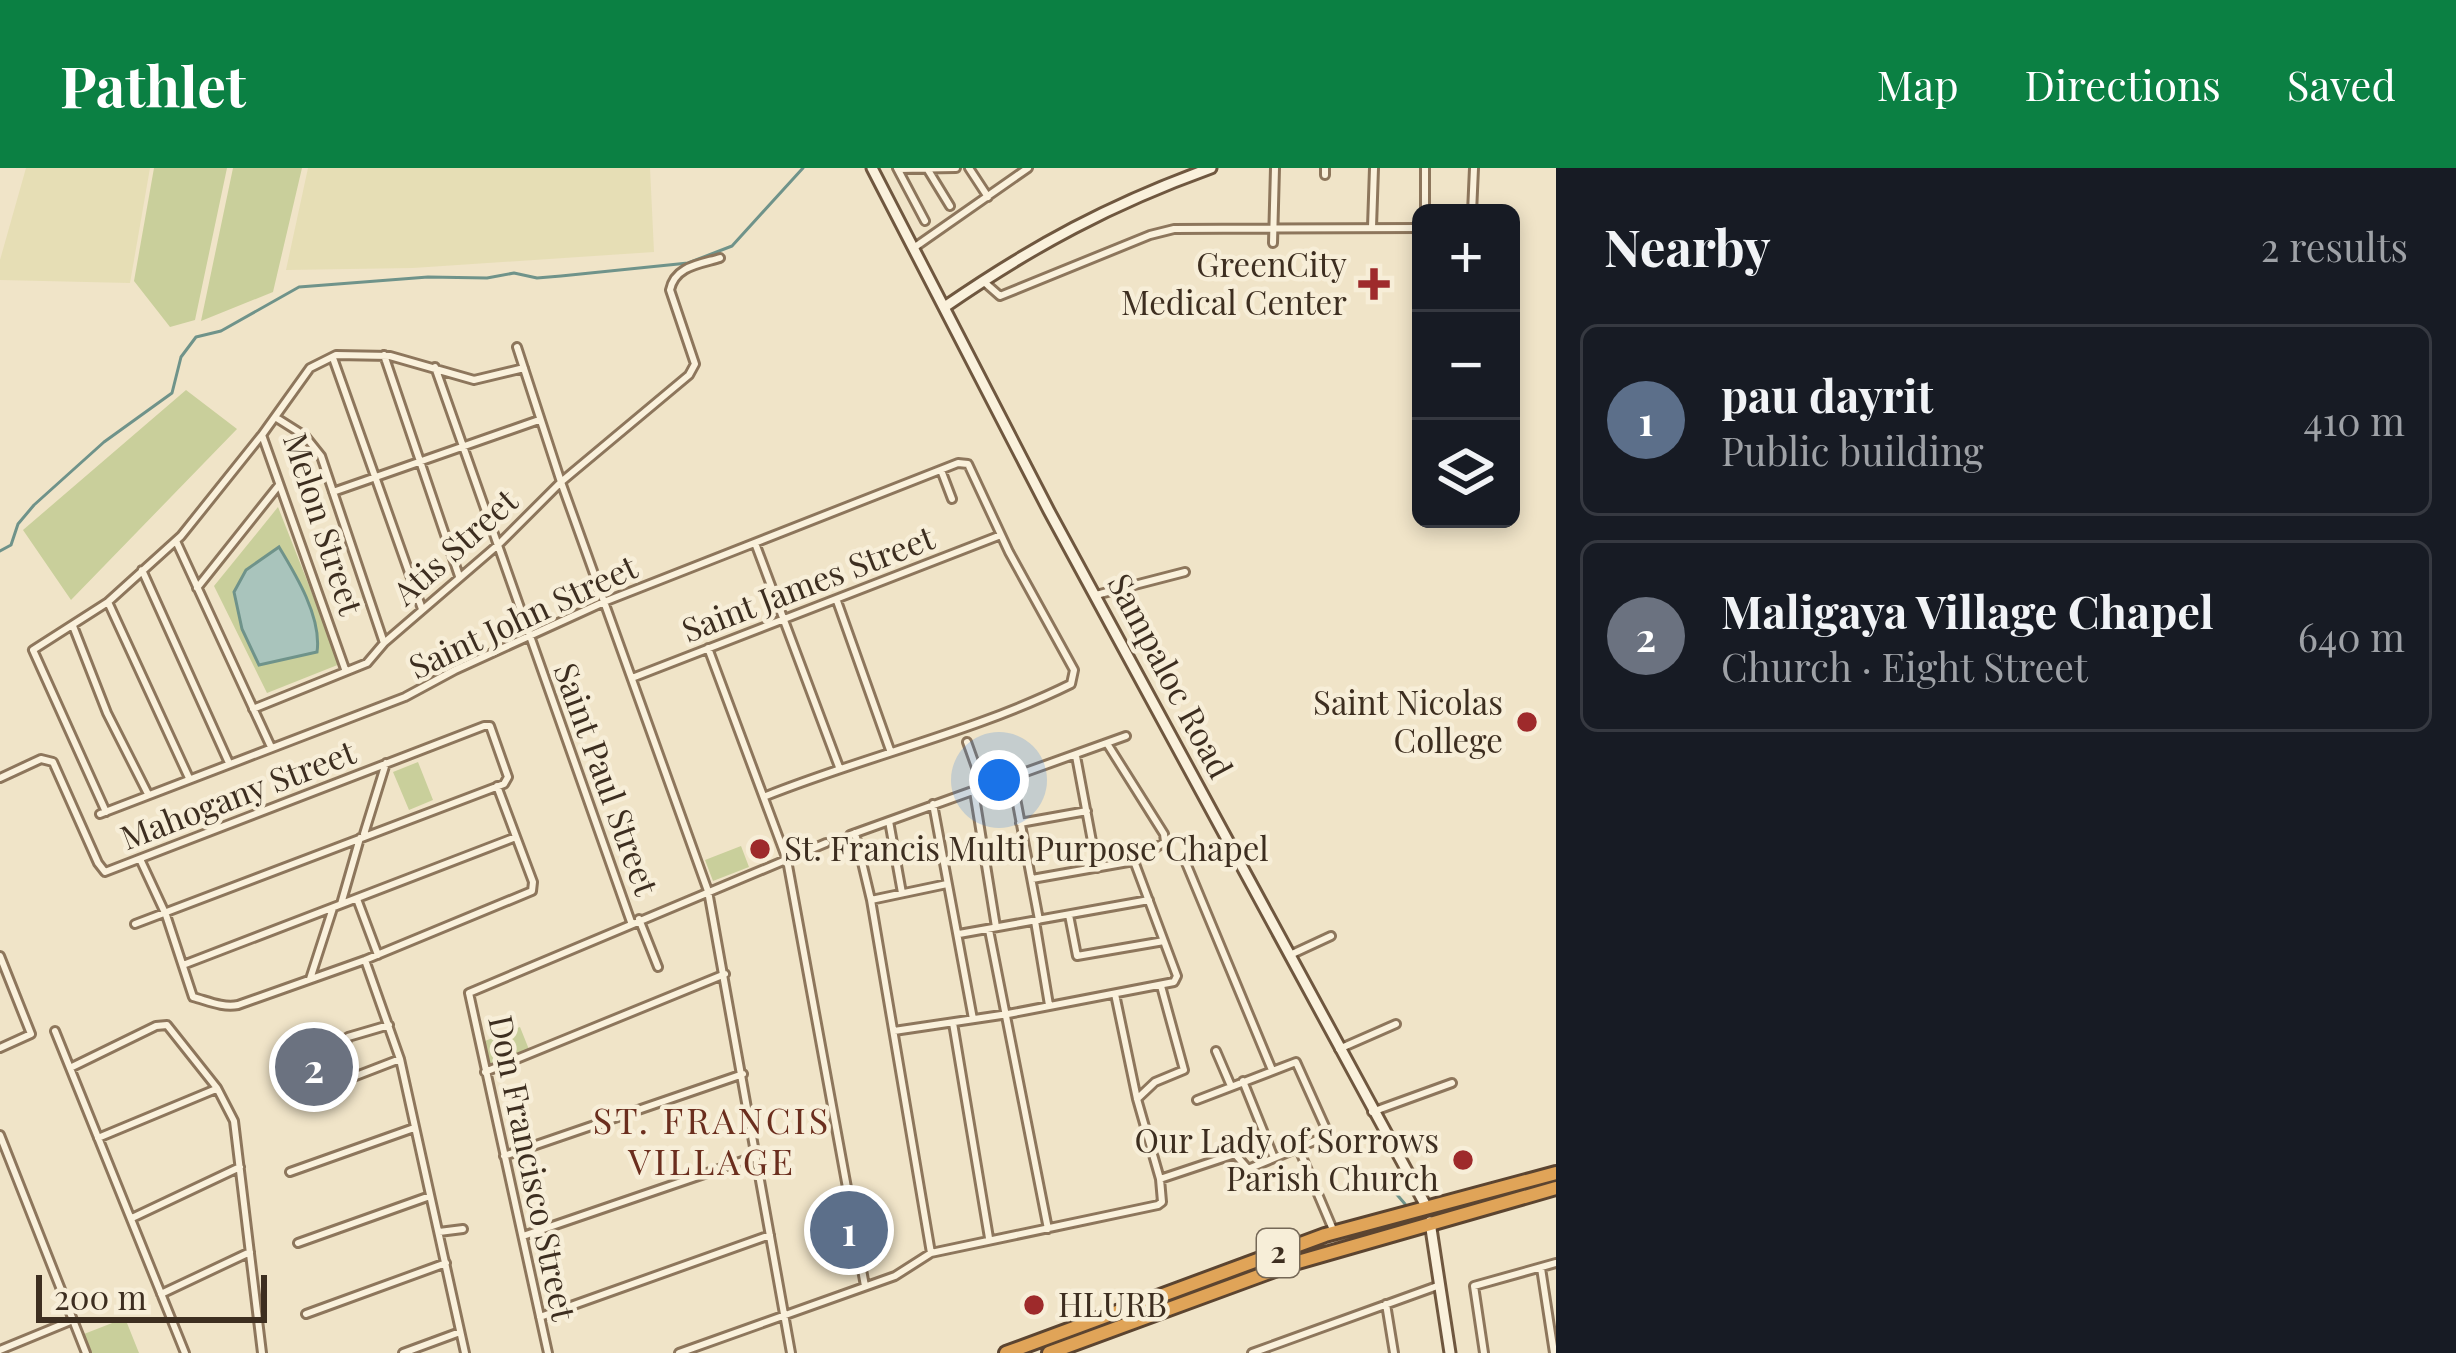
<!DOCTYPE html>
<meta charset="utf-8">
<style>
:root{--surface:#171b24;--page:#20242c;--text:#f1f3f6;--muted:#9ea1a6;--line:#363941;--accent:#0b8043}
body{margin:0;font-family:"Playfair Display",serif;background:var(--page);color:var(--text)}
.controls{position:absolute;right:36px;top:36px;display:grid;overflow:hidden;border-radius:18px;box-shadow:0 6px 18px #0003}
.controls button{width:108px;height:108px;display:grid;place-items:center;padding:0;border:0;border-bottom:3px solid var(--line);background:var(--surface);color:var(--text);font:60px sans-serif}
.scale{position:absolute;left:36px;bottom:30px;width:231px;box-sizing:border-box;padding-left:12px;border:6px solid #3d2e20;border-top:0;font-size:33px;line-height:42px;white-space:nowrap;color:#3d2e20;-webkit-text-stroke:9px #f7eed8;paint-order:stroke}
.you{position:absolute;left:999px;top:612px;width:42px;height:42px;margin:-30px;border:9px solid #fff;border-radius:50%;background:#1a73e8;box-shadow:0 0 0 18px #1a73e833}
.badge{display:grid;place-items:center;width:78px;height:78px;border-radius:50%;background:var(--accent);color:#fff;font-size:39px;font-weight:700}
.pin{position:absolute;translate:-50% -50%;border:6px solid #fff;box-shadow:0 3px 12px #0006}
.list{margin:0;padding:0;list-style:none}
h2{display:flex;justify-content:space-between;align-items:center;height:156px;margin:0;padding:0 48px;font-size:51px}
h2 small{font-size:39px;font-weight:400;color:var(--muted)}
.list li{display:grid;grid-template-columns:78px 1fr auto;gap:36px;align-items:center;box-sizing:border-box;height:192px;margin:0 24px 24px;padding:0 24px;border:3px solid var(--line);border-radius:18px}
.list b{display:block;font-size:45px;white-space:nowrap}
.list p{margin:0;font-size:39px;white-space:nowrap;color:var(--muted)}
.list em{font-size:39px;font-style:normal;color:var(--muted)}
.icon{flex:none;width:66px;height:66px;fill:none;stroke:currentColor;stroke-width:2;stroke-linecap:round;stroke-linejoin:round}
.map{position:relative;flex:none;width:1556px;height:1185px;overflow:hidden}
header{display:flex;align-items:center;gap:72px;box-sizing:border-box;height:168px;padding:0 60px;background:var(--accent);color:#fff}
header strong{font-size:57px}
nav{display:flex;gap:66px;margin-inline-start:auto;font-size:42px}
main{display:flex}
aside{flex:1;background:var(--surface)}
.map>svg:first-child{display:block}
.farmland{fill:#e6deb5}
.green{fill:#c9cf9b}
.water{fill:#a9c4bc;stroke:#6f938a;stroke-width:3}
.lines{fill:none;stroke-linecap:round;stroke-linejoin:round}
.stream{stroke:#6f938a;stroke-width:3}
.street-casing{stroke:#8d765c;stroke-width:12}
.secondary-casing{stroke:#6f573f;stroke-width:15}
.highway-casing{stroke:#5b4430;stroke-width:18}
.street{stroke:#faf1dc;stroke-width:6}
.secondary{stroke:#faf1dc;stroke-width:9}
.highway{stroke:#e0a458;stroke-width:12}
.poi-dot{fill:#9e2a2b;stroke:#f7eed8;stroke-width:4.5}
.labels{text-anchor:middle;stroke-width:9;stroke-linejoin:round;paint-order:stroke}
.shield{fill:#f7eed8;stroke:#756857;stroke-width:3}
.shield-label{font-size:30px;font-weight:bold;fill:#3d2e20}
.poi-label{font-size:33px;fill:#3d2e20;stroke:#f7eed8;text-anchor:end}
.street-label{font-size:33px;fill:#3d2e20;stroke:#f7eed8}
.neighbourhood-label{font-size:36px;letter-spacing:3px;fill:#6b2e1e;stroke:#f7eed8}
</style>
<header>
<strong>Pathlet</strong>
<nav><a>Map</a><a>Directions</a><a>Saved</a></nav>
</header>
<main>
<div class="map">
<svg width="1556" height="1185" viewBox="0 0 1556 1185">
<rect width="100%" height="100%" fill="#f0e4c8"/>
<path class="farmland" d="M26,0H150L130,115L0,112V92Z
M308,0H650L654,84L413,100L286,102Z"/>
<path class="green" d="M154,0H227L195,152L170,159L134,113Z
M233,0H302L273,124L201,153Z
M186,222L237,261L71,432L23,362Z
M278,339L340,496L267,525L214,418Z
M418,594L433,632L409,642L393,604Z
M741,678L749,699L713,713L705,692Z
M520,859L530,884L486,902L480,875Z
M125,1150L139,1185H92L84,1166Z"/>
<path class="water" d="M279,379C296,407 322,450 317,484L259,497L242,461L234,424L246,402Z"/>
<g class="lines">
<path class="stream" d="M0,383L11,377L18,356L34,337L104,274L172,225L181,189L196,169L221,163L299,119L428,109L487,110L514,105L537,110L561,108L688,95L732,78L803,0
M1393,1022L1405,1036"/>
<defs>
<path id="street" d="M897,0L925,53
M969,0L988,29
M1325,0V7
M898,1L956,0
M928,2L950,38
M1425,45V0
M1472,45L1474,0
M1372,59L1374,0
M1273,75L1275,0
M915,79L1028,0
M983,113L1000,128L1150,67L1174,61L1421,60
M517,179L561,314L708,723L791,1185
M384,187L459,408
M333,190L422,441
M435,199L631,754
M275,249L305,268L321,288L384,475
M941,302L952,331
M333,324L539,252
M176,373L271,579
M755,375L839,599
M142,402L229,595
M197,420L279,317
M1096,427L1185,404
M837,433L890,582
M108,434L189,610
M73,458L107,545L148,626
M708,480L787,692L865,1118
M345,501L262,267L310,200L336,187L390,188L474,212L524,200
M632,510L1001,367
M253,541L367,495L384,475L499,376L561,314L689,207L695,196L670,122C675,98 700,96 720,90
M967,574L983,619
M1076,588L1097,700
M1012,609L1039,752
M0,610L41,591L53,594L98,695L105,704L484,558H490L508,609L504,616L135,756
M974,623L996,759
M933,636L973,851
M106,644L33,482L108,434L181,368L261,268
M100,646L405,529L455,502L604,434L958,295L968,296L1009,384L1074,502L1071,516C974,564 866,588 766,628
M889,653L902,725
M1020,655L1087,643
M855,665L871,732L931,1085
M364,666L386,595
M850,667L1126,568
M140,691L166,747L193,829C208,833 223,840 238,837L365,792L532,723L533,714L497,618
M1186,695L1272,902
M1032,711L1134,693L1165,674L1164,666L1108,577
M357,731L378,787
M871,732L947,716
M341,736L360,670
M1069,747L1077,788L1164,773
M639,751L658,799
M1035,753L1049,837
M989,762L1048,1061
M959,766L1149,732
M1290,787L1331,768
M0,788L31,866L0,880
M365,792L400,891L465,1185
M183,797L516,669
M310,811L333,740
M1115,826L1137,931L1160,1011L1235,986L1248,1001L1324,969L1327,963L1296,894L1197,932
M953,855L989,1070
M55,863L185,1185
M894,863L1008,846L1174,814L1177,808L1134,693
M1339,881L1396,856
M1216,883L1231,918
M70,900L156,858L167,857L217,920L234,953L262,1185
M485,904L725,806
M1243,913L1274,990
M332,916L348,869L389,857
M299,930L400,891
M1137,931L1155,914L1184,902L1161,818
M1372,944L1452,915
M0,967L86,1185
M98,970L216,921
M1298,979L1334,1064
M504,988L743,906
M290,1004L414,960
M132,1050L240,999
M439,1064L463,1061
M523,1068L757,988
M298,1075L430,1028
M1541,1100L1554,1185
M161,1126L250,1084
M1386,1136L1394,1185
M306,1146L446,1095
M540,1149L770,1067
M0,1182L73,1152
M403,1185L460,1164
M548,1185L469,825L826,675
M679,1185L895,1108L931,1085L1158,1037L1162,1034L1160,1011
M1252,1185L1440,1117
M1484,1185L1474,1118L1556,1095"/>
<path id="secondary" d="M872,0L1049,343L1426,1038
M946,138C1033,78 1111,36 1211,0
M1430,1054L1450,1185"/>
<path id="highway" d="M1006,1185L1325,1067L1556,1005
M1049,1185L1291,1096L1556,1020"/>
</defs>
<use href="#street" class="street-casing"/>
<use href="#secondary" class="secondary-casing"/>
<use href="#highway" class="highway-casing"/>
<use href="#street" class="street"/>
<use href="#secondary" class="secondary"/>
<use href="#highway" class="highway"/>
</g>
<g class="poi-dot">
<path d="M1368 98h12v12h12v12h-12v12h-12v-12h-12v-12h12z"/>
<circle cx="1527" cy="554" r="12"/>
<circle cx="760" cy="681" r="12"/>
<circle cx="1463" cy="992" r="12"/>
<circle cx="1034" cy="1137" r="12"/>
</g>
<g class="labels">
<rect class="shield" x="1257" y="1061" width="42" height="48" rx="9"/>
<g class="shield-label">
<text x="1278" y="1095">2</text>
</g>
<g class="poi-label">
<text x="1347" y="109">GreenCity<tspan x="1347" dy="38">Medical Center</tspan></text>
<text x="1503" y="547">Saint Nicolas<tspan x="1503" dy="38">College</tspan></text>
<text x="784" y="693" text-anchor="start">St. Francis Multi Purpose Chapel</text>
<text x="1439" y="985">Our Lady of Sorrows<tspan x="1439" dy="38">Parish Church</tspan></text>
<text x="1058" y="1149" text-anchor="start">HLURB</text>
</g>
<g class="street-label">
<text transform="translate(323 356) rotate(72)" y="12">Melon Street</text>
<text transform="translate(455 379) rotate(-42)" y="12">Atis Street</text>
<text transform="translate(808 416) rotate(-21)" y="12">Saint James Street</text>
<text transform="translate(523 449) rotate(-25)" y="12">Saint John Street</text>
<text transform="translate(1170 508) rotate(62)" y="12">Sampaloc Road</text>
<text transform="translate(606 611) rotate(70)" y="12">Saint Paul Street</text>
<text transform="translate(238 627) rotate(-21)" y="12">Mahogany Street</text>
<text transform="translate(532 1000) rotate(78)" y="12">Don Francisco Street</text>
</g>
<g class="neighbourhood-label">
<text x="712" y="966">ST. FRANCIS<tspan x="712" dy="41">VILLAGE</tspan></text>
</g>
</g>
</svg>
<div class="controls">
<button>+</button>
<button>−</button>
<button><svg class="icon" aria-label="layers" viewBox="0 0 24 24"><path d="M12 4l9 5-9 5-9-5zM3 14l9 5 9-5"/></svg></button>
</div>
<div class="scale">200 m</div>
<div class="you"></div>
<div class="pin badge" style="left:849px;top:1062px;background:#5c6f8a">1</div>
<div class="pin badge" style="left:314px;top:899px;background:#6b7280">2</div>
</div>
<aside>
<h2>Nearby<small>2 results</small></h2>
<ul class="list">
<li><span class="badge" style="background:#5c6f8a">1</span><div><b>pau dayrit</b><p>Public building</p></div><em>410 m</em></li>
<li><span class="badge" style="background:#6b7280">2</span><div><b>Maligaya Village Chapel</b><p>Church · Eight Street</p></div><em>640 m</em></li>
</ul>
</aside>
</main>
